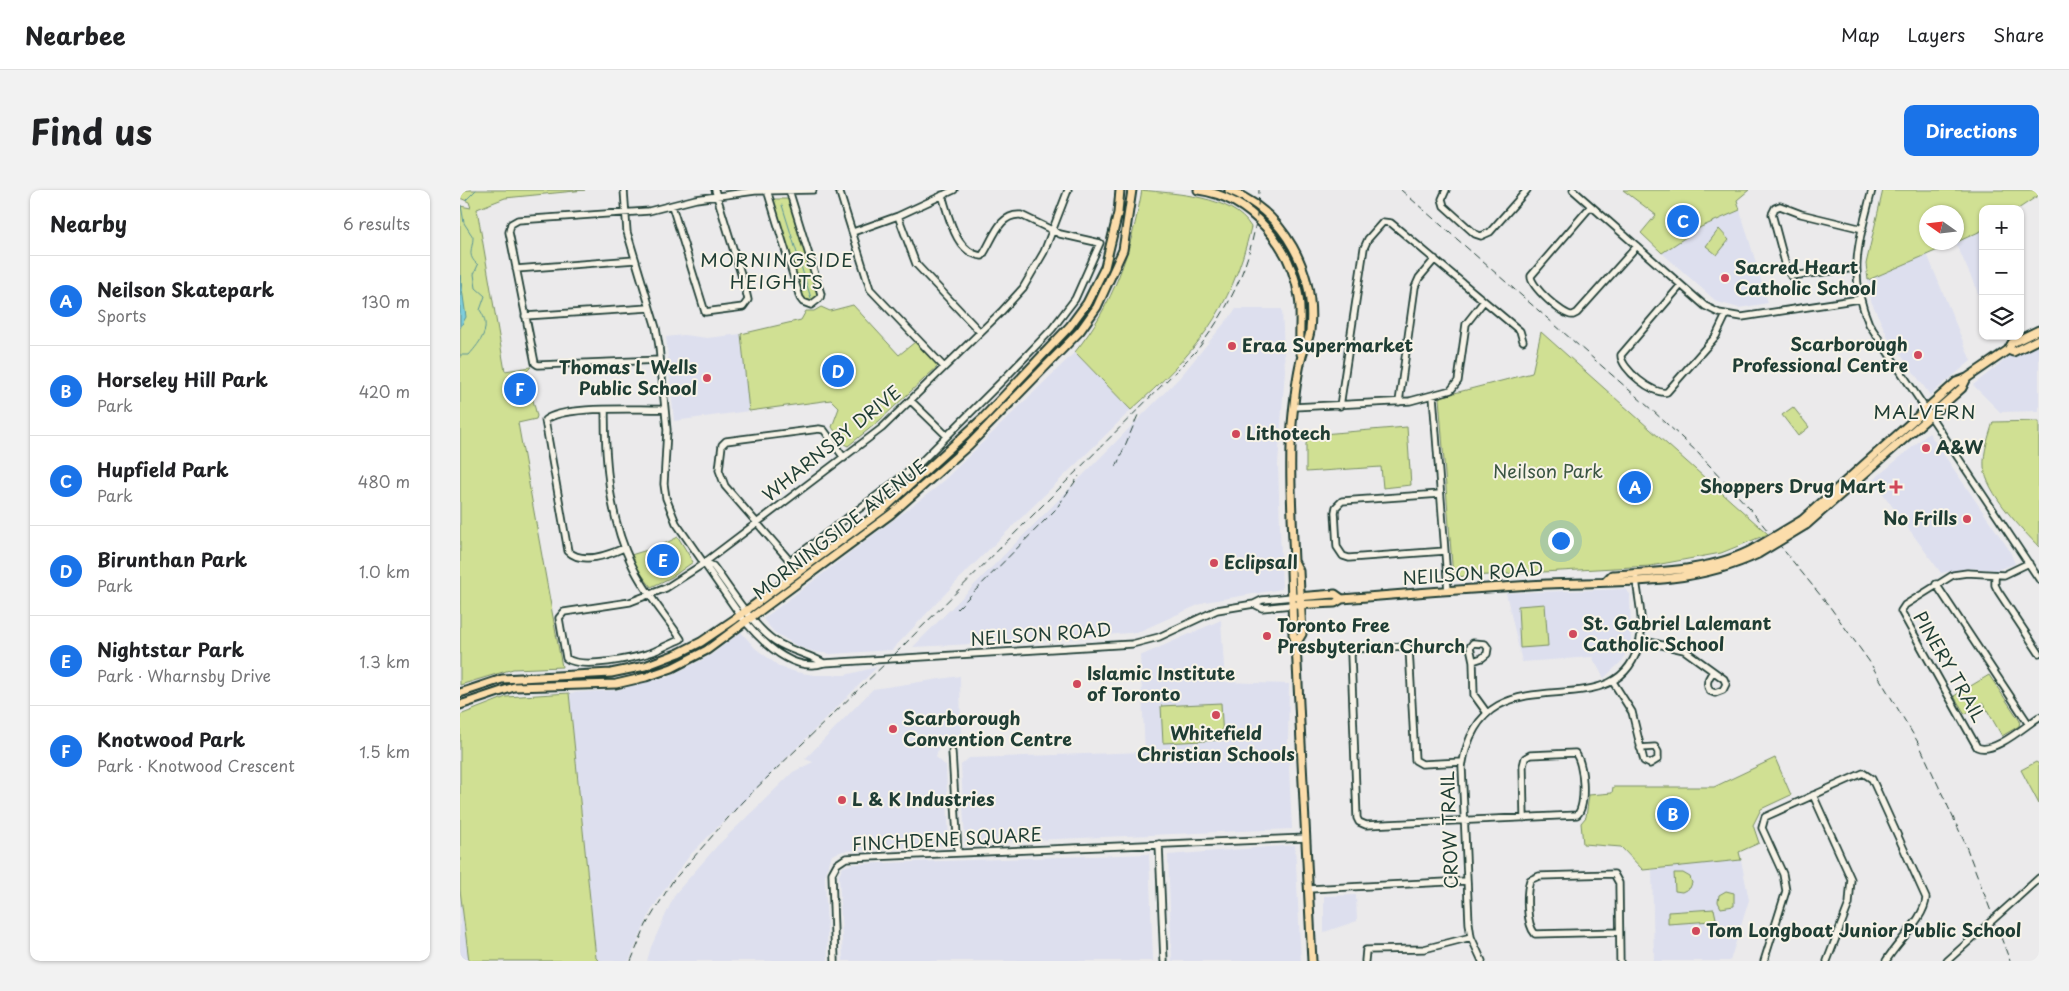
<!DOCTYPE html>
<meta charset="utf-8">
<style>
:root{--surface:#fff;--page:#f2f2f2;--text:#202124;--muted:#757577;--line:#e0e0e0;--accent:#1a73e8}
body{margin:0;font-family:"Playpen Sans",sans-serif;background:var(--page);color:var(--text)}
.controls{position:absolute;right:15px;top:15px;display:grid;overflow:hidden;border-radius:10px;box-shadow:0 1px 4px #0004}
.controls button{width:45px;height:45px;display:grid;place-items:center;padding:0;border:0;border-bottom:1px solid var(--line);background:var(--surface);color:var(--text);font:25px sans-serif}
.compass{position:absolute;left:1459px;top:15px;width:45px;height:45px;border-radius:50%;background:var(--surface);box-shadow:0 1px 4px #0004;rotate:284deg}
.you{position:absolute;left:1100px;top:350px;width:18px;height:18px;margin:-12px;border:4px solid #fff;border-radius:50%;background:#1a73e8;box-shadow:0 0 0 8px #1a73e833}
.badge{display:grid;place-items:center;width:32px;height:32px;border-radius:50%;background:var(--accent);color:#fff;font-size:16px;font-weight:700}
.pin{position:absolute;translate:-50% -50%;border:2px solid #fff;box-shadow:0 1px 5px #0006}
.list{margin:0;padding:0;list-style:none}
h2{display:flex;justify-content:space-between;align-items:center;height:65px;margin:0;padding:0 20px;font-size:21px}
h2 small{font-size:16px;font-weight:400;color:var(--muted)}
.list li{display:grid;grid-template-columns:32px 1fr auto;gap:15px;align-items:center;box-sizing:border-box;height:90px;padding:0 20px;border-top:1px solid var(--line)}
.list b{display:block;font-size:19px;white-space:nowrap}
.list p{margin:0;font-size:16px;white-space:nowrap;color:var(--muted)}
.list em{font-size:16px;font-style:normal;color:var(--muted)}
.icon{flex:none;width:28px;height:28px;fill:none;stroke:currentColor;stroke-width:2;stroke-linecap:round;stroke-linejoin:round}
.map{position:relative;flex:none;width:1579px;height:771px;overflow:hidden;border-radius:10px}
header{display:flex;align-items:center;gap:30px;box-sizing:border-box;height:70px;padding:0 25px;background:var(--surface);border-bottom:1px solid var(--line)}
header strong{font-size:24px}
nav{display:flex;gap:28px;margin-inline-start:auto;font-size:18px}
.intro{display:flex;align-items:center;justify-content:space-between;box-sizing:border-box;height:120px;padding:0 30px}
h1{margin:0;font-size:35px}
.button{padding:12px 22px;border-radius:10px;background:var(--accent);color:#fff;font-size:18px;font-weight:700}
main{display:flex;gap:30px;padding:0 30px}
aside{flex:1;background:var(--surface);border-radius:10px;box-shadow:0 1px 4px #0004}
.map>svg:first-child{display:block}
.built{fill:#dddfee}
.green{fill:#d0e093;stroke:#788e64}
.water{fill:#7ecddb;stroke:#589398}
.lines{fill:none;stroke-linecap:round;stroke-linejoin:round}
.stream{stroke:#589398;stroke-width:1}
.minor-casing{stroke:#1f3d34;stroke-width:9}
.major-casing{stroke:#1f3d34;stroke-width:11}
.minor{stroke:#f7f3e8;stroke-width:5.5}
.major{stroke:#fbddab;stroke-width:7}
.rail{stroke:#1f3d34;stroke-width:1;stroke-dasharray:8 4;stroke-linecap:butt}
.minor-bridge-casing{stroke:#1f3d34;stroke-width:9;stroke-linecap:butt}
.major-bridge-casing{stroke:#1f3d34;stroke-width:11;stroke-linecap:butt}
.minor-bridge{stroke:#f7f3e8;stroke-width:5.5}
.major-bridge{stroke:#fbddab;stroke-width:7}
.poi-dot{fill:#d1495b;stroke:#f7f3e8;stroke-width:2}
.labels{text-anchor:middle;stroke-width:4;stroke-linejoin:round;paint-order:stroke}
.poi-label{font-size:18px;font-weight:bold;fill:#1f3d34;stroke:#f7f3e8;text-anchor:start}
.street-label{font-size:18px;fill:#1f3d34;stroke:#f7f3e8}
.park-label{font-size:18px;fill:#3a5542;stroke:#f7f3e8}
.neighbourhood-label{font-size:19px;letter-spacing:1px;fill:#1f3d34;stroke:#f7f3e8}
</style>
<header>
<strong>Nearbee</strong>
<nav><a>Map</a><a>Layers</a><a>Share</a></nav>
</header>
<div class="intro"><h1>Find us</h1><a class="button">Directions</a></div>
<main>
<aside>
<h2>Nearby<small>6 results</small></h2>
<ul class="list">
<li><span class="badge">A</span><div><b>Neilson Skatepark</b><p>Sports</p></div><em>130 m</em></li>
<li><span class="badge">B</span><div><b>Horseley Hill Park</b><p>Park</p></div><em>420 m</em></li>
<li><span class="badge">C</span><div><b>Hupfield Park</b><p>Park</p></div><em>480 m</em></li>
<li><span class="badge">D</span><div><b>Birunthan Park</b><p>Park</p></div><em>1.0 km</em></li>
<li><span class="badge">E</span><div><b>Nightstar Park</b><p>Park · Wharnsby Drive</p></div><em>1.3 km</em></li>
<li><span class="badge">F</span><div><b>Knotwood Park</b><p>Park · Knotwood Crescent</p></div><em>1.5 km</em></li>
</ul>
</aside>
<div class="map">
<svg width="1579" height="771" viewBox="0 0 1579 771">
<rect width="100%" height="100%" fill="#ebeaeb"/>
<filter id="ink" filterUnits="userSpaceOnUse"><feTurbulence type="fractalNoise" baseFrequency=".02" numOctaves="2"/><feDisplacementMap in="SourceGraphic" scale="10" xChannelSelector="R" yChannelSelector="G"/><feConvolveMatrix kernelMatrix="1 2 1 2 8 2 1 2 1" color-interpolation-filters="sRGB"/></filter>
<g filter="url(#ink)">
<path class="built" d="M1280,20L1308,113L1279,118L1257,112L1202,63L1241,37Z
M1523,40V114L1496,53Z
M1467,64L1511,171L1470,205L1428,147L1411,111L1408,90Z
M776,119H822L825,181L818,274L822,399L745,412L678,442L597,450L453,457L721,186Z
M281,144L289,221L214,231L206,147L224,145L247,148Z
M1579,152V221L1540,222L1513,195L1555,162Z
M615,162L671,220L503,385L432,460L371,464L355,462L337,456L314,442L303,429L477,297Z
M1469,243L1550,361L1555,374L1536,380L1508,378L1481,383L1413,290Z
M1165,399L1170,404L1171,451L1163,470L1144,488L1132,467L1062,472L1046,403Z
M761,430L765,492L829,494L828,557L832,639L505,653L501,575L509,568L685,562L680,466Z
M281,442L295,458L320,477L336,482L354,485H385L417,477L231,664L209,693L191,721L169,771H139L136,768L109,503L157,500L208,487L250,466Z
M500,486L501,547L492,545L480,552L476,567L486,576L489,655L383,661L372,665L365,686L368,771H187L191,757L215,704L257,656L333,582L353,572L345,569L413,499Z
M835,655L841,771H712L708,665Z
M689,664L693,771H383L379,685L383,677L392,674Z
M1281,670L1289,710L1270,771H1194L1192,677Z
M0,700L9,771H0Z
M896,705L897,731L864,742V706Z"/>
<path class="green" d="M0,0H125L45,8L17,19L45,181L71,177L66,182L77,226L76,229L58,233L102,477L53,479L0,495V16L11,18L9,12L0,8Z
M682,0C715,4 772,5 791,37C771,122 735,163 671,220L615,162C654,114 671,61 682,0Z
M1163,0H1289L1277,10L1280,20L1241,37L1202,63L1181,43L1196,25Z
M1423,0H1579V5L1558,19H1523V40L1497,52L1496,22H1466V52L1494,53L1408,90L1406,74Z
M314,9H329L358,101L355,111L349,113L343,109L312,10Z
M1259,39L1269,50L1257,65L1246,56Z
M393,115L439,165L455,152L478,176L419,231L388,256L384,254L372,237L379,218L371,210L289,221L281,144L341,130L346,121H354L361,117L370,121Z
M1081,142L1308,344L1261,363L1190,376L993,387L979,207L1072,183Z
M1333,217L1349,237L1338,246L1322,225Z
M1579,231V357C1562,339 1526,303 1524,277C1523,262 1529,246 1533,232Z
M947,237L951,295L923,298L921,277L846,282V254L850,245Z
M218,347L233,372L212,387L191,397L174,374L171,365L200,356Z
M1085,414L1088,456L1060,458L1058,416Z
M1529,485L1560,531L1559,536L1542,546L1523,513L1505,524L1494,506Z
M109,503L136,768L139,771H9L0,700V525L46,507Z
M761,513L763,550L703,553L701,516Z
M1315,568L1331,605L1301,619L1293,635L1299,653L1279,662L1281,670L1183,680L1161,657L1123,654L1121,633L1126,627L1129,605L1152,603L1153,597H1254Z
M1576,572L1579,574V614L1561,580Z
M1214,683H1223L1230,687L1232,693L1230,698L1222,702L1215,701Z
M1266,701L1274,703V716L1261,718L1258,712L1259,705Z
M1254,719L1257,733L1252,734V731L1208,734V722Z"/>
<path class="water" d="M0,85L6,127L0,138Z"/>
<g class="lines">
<path class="stream" d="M6,10L16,0
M322,15L351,108
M0,165H9C21,151 32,138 20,120L25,106L16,98L14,84L18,75C6,65 13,59 13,47L4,33L1,15"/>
<defs>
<path id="minor" d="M164,0L167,42L196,138L199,156L207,240L204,294L206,308L216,333L280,425C298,448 331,484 364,473L672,454L699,447L757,420L794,414L802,410L832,407
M307,0L340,108L343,112L351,115L360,108L361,104L329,0
M379,0L410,99L484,177
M986,0L982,9L984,16L1015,44L1021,46L1030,42L1067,0
M1113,0L1245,116L1259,123L1282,127L1400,109
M1412,0C1399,52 1387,82 1409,134L1579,389
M212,16L245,122L283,117L288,110L285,97L255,0
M1131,16L1071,86C1070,96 1103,126 1113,125L1117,123L1177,56
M438,26L456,74L520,142
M393,42L438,26L494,0
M1396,78L1331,86L1327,80L1312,24L1315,18L1320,16L1341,24L1403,39
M56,79L175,70
M1221,95L1161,165C1160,178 1194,206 1207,202L1256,146L1266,125
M65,126L189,118
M200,170L78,175L75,173L49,42L51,34L58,30L189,21L236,9L295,1L353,0
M973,206L988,401
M451,211L487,246
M939,212L955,97L959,88L975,69
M880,216L904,58L908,49L923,32L931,33L1060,141L1063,151
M834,217L950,211L991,200L998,191L1006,134L1024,111
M145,220C145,271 149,328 172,375C184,401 205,425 221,449C212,453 202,458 193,462C175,468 121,480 106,468L99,428L104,422L170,412L206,398L240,376L422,238L541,122L563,98L584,62L608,0
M384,268L364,240L359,239L266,251L262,255L259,280L265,296L330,371L460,273L547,186L592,139L615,109L640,53L600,44L561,25C538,23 533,51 522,66C495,63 489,26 482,5
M980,304L882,311L876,317L875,322L877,357L883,366L889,368L985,361
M164,358C148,365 122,375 108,361L85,230C105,215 177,220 205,219
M245,372L253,376C269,397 294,438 315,451C330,461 349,464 364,473
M1569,373L1544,385L1507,383L1493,385L1445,415L1441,421L1517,557C1533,565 1565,536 1579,527
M1535,385V395L1538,401L1579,463
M1476,394L1568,533
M794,414L802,418L832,415
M1180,450L1224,460L1264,489L1266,494L1263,500L1255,503L1250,501C1245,494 1248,488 1253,482
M1013,471L1022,468L1027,464L1028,458L1025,454L1013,453L1010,457L1013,471L1014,505L1027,523
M1153,492L1172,522L1184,571L1190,574L1198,569V562L1195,557L1180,558
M492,562L498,663
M1003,572L962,574L955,570L949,458L945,456L894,459L891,465L897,628L899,632L906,635L1117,625C1127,616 1124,572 1115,563L1070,565L1065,568L1063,576L1064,628
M1353,605L1391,689L1389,714L1367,771
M699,654L704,771
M849,699L1006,691
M1556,709L1579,688
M1159,742L1075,744C1066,734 1066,703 1070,690L1079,686L1154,684L1159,693L1160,771
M375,771L372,683L377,674L386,668L846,648
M905,771L906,760L964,759L1011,747
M1022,771L1011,747L1009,733L1002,577C1022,449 1159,550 1180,450C1184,430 1178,408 1176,389
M1304,771L1326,701L1323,684L1302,638L1305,627L1403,583L1412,589L1466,708C1465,728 1437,752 1426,771
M1487,771L1517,744"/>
<path id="major" d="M738,0C791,7 831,56 839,107C842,126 838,145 841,164
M769,0C825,23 856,82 850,141C849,150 844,158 842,166C836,187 834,213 832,234C829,280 832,325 834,371L831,380L833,444L836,454L852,771
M1548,160L1553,162L1579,149
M1342,330L1496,192L1507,188
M1346,335L1502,198L1507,188L1548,160L1552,153L1579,140
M834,371L839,381L842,444L836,454
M1146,391L1152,385C1198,382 1253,381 1295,358
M837,407L875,404L882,409
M832,415L875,413L882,409C950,403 1018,398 1087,394C1159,391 1231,396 1298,364
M0,503L42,489L151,483L185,476L219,463L241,452L275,429L425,318L524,227L610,136L627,113L645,77L658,23L660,0
M0,515L54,497L156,494L186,487L212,478L247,460L431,324L508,256L620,141L637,117L663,60L672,0"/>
</defs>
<use href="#minor" class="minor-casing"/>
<use href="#major" class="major-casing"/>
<use href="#minor" class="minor"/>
<use href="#major" class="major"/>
<path class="rail" d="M941,0L1192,220L1237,262L1290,319L1370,417L1409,471L1459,554L1504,651L1550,771
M656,277L678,225
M497,419L596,319L619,286
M171,771L186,735L212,692L282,612L429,470L737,160C774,113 797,61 799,0"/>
<defs>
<path id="minor-bridge" d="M1517,744L1556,709"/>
<path id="major-bridge" d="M1295,358L1342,330
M1298,364L1346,335"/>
</defs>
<use href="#minor-bridge" class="minor-bridge-casing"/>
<use href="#major-bridge" class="major-bridge-casing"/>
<use href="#minor-bridge" class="minor-bridge"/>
<use href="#major-bridge" class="major-bridge"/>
</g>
</g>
<g class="poi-dot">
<circle cx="1265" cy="88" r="5"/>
<circle cx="772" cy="156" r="5"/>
<circle cx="1458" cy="165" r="5"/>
<circle cx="247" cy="188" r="5"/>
<circle cx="776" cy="244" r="5"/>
<circle cx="1466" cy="258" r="5"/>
<path d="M1433.5 289.5h5v5h5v5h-5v5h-5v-5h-5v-5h5z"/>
<circle cx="1507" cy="329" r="5"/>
<circle cx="754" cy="373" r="5"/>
<circle cx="1113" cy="444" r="5"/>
<circle cx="807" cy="446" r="5"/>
<circle cx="617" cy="494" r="5"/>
<circle cx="756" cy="525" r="5"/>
<circle cx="433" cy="539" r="5"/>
<circle cx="382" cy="610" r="5"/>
<circle cx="1236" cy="741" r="5"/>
</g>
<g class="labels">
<g class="poi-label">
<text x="1275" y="84">Sacred Heart<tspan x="1275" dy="21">Catholic School</tspan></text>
<text x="1448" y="161" text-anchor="end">Scarborough<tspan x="1448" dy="21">Professional Centre</tspan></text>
<text x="782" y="162">Eraa Supermarket</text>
<text x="237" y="184" text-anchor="end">Thomas L Wells<tspan x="237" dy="21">Public School</tspan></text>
<text x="786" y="250">Lithotech</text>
<text x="1476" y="264">A&amp;W</text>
<text x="1426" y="303" text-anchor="end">Shoppers Drug Mart</text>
<text x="1497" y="335" text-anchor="end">No Frills</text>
<text x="764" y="379">Eclipsall</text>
<text x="1123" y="440">St. Gabriel Lalemant<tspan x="1123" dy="21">Catholic School</tspan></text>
<text x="817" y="442">Toronto Free<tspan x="817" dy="21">Presbyterian Church</tspan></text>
<text x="627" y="490">Islamic Institute<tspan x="627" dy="21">of Toronto</tspan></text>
<text x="443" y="535">Scarborough<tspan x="443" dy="21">Convention Centre</tspan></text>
<text x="756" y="550" text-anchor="middle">Whitefield<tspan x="756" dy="21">Christian Schools</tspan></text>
<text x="392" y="616">L &amp; K Industries</text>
<text x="1246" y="747">Tom Longboat Junior Public School</text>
</g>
<g class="street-label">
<text transform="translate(372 254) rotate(-39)" y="6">WHARNSBY DRIVE</text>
<text transform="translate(380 340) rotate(-38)" y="6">MORNINGSIDE AVENUE</text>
<text transform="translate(1013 384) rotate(-4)" y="6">NEILSON ROAD</text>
<text transform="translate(581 445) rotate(-4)" y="6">NEILSON ROAD</text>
<text transform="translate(1489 477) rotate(60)" y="6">PINERY TRAIL</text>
<text transform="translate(990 640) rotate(-92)" y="6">CROW TRAIL</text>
<text transform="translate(487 650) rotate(-3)" y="6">FINCHDENE SQUARE</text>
</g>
<g class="park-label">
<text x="1088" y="288">Neilson Park</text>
</g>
<g class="neighbourhood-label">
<text x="317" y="77">MORNINGSIDE<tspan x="317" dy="22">HEIGHTS</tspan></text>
<text x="1465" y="229">MALVERN</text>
</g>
</g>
</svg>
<div class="controls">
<button>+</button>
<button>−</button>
<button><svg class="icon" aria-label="layers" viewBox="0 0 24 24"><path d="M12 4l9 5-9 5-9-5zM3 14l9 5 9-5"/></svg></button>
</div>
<svg class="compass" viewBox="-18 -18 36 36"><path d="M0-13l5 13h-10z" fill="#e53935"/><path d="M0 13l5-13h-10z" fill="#757577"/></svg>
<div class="you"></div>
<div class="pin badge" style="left:1175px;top:297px">A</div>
<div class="pin badge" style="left:1213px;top:624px">B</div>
<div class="pin badge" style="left:1223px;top:31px">C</div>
<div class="pin badge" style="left:378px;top:181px">D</div>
<div class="pin badge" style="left:203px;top:370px">E</div>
<div class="pin badge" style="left:60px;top:199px">F</div>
</div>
</main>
